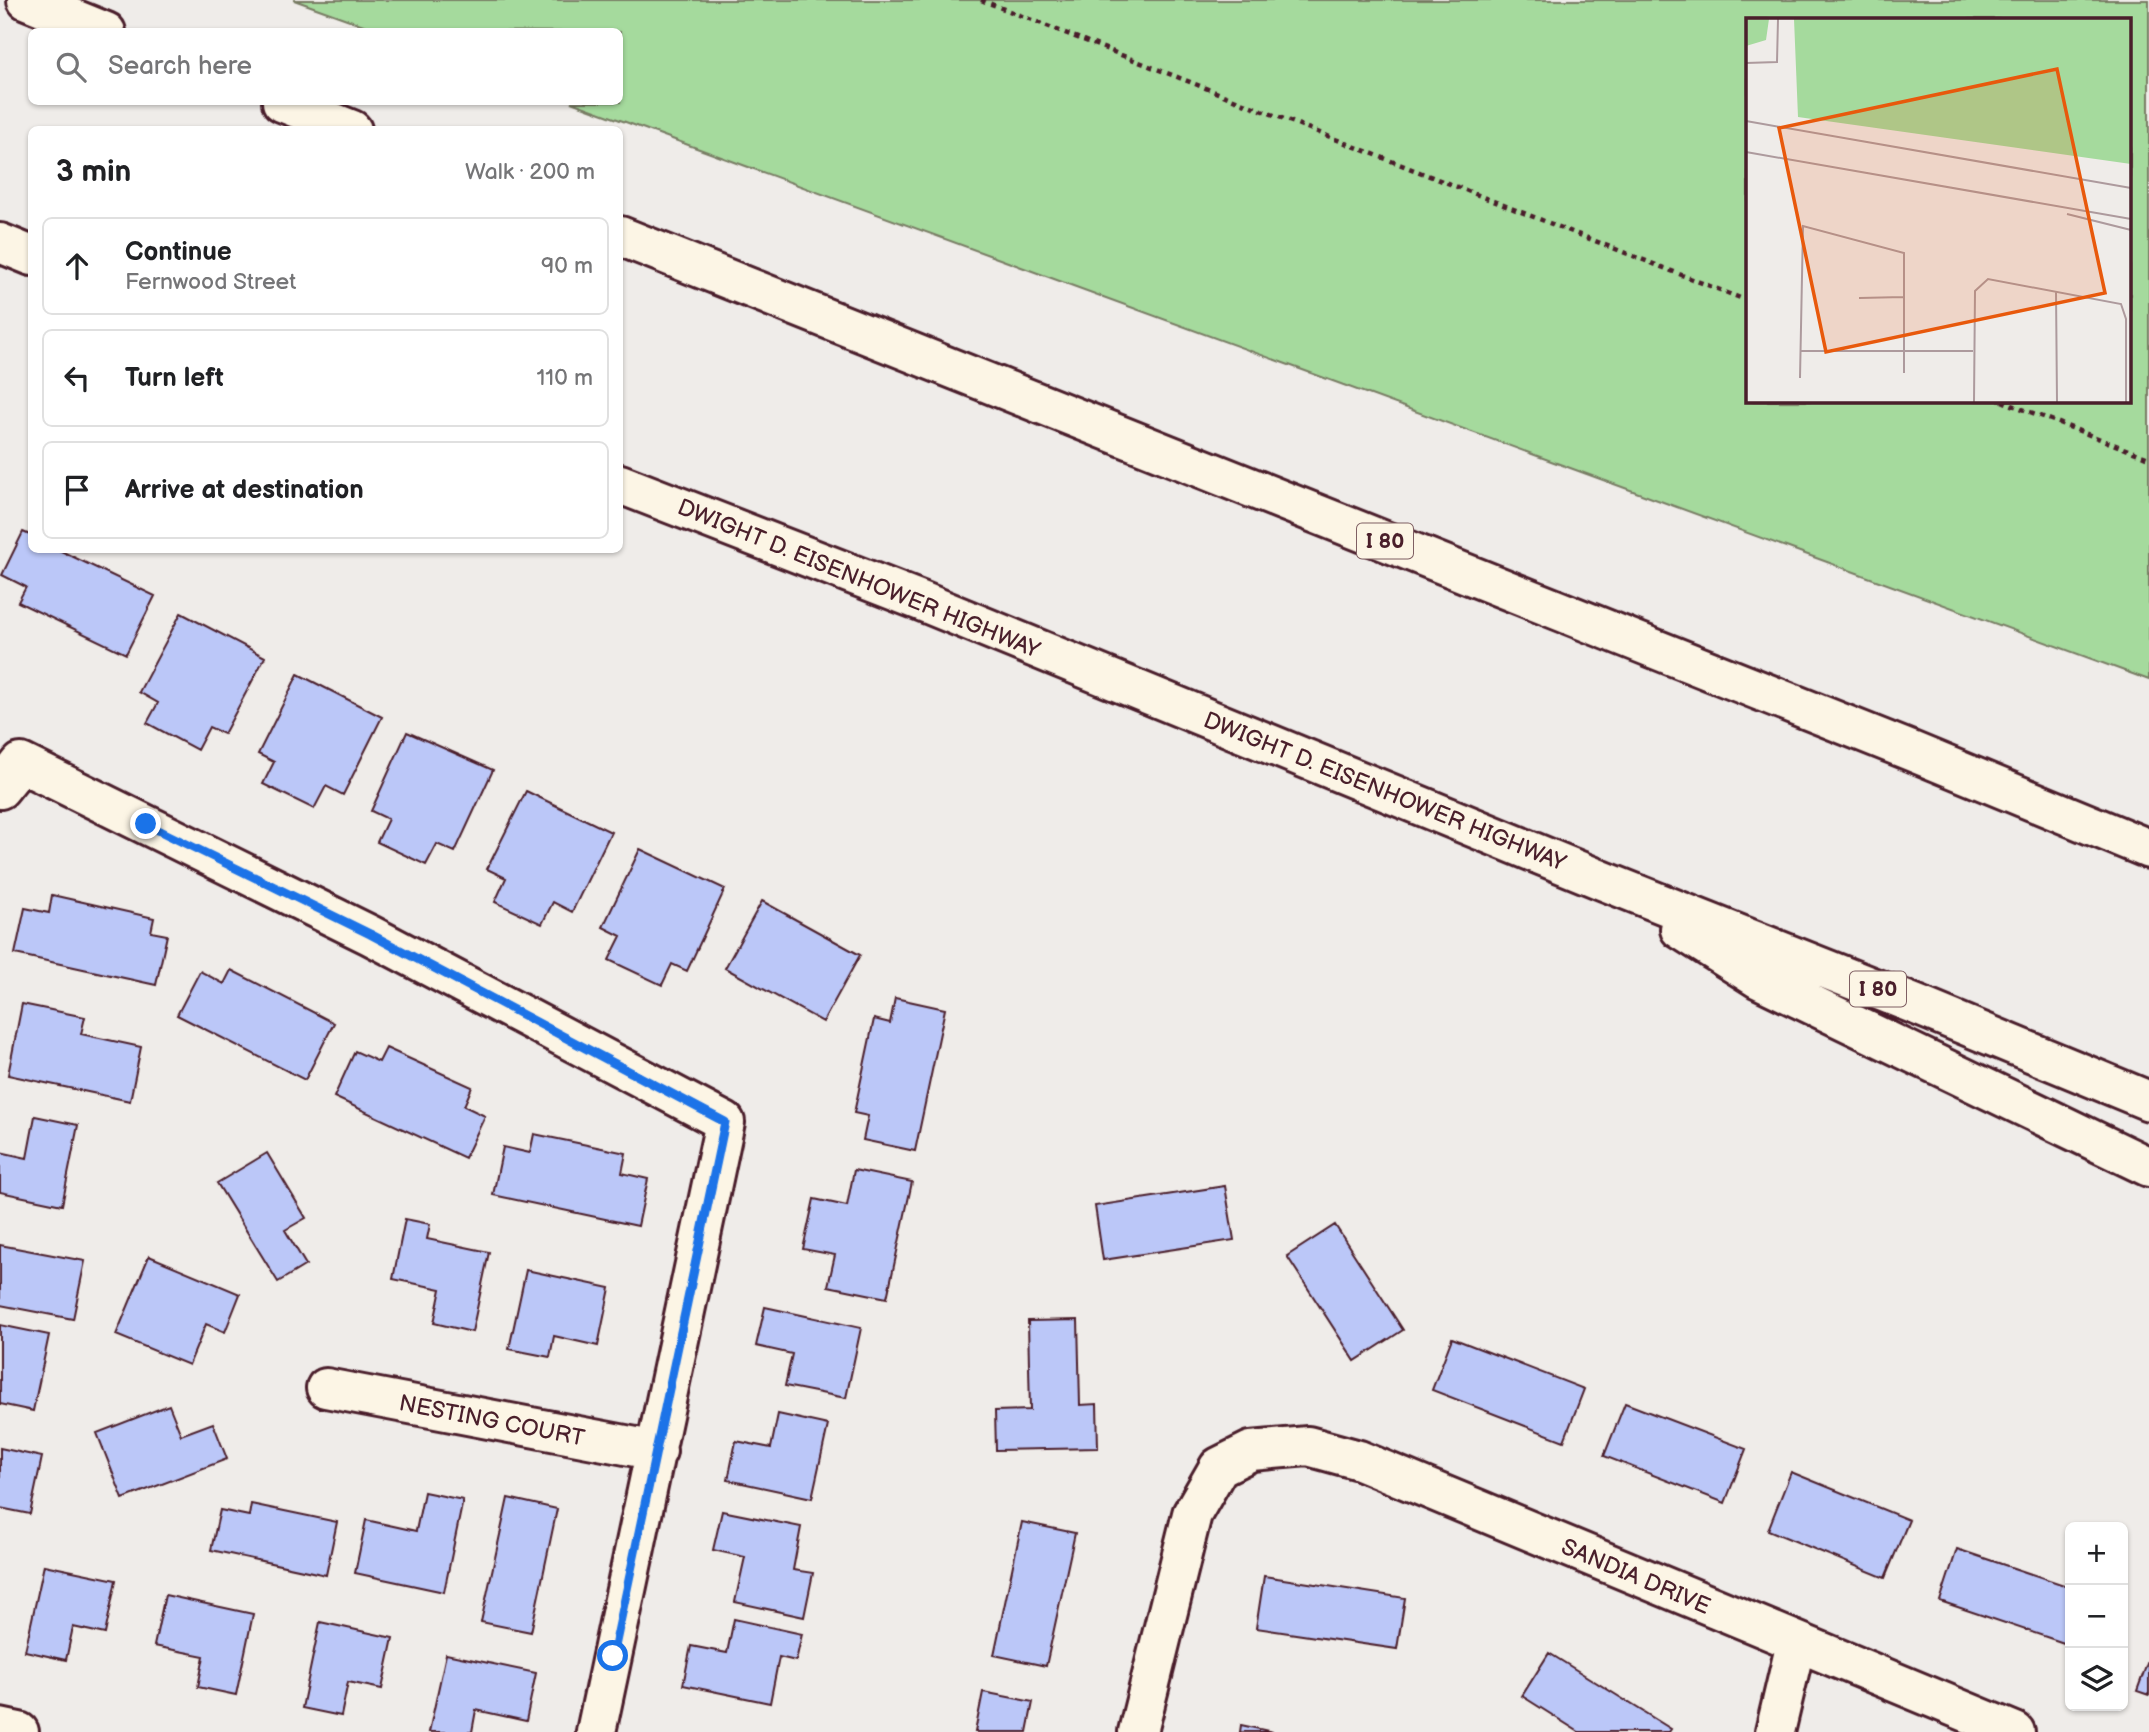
<!DOCTYPE html>
<meta charset="utf-8">
<style>
:root{--surface:#fff;--page:#f2f2f2;--text:#202124;--muted:#757577;--line:#e0e0e0}
body{margin:0;font-family:"Balsamiq Sans",sans-serif;background:var(--page);color:var(--text)}
.controls{position:absolute;right:21px;bottom:21px;display:grid;overflow:hidden;border-radius:10px;box-shadow:0 2px 5px #0004}
.controls button{width:63px;height:63px;display:grid;place-items:center;padding:0;border:0;border-bottom:2px solid var(--line);background:var(--surface);color:var(--text);font:35px sans-serif}
.stop{position:absolute;width:21px;height:21px;margin:-16px;border:5px solid #1a73e8;border-radius:50%;background:#fff}
.stop.end{background:#1a73e8;border-color:#fff;box-shadow:0 2px 7px #0008}
.list{margin:0;padding:0;list-style:none}
h2{display:flex;justify-content:space-between;align-items:center;height:91px;margin:0;padding:0 28px;font-size:30px}
h2 small{font-size:23px;font-weight:400;color:var(--muted)}
.list li{display:grid;grid-template-columns:46px 1fr auto;gap:21px;align-items:center;box-sizing:border-box;height:98px;margin:0 14px 14px;padding:0 14px;border:2px solid var(--line);border-radius:10px}
.list b{display:block;font-size:26px;white-space:nowrap}
.list p{margin:0;font-size:23px;white-space:nowrap;color:var(--muted)}
.list em{font-size:23px;font-style:normal;color:var(--muted)}
.icon{flex:none;width:38px;height:38px;fill:none;stroke:currentColor;stroke-width:2;stroke-linecap:round;stroke-linejoin:round}
.map{position:relative;flex:none;width:2149px;height:1732px;overflow:hidden}
.search{position:absolute;background:var(--surface);box-shadow:0 2px 5px #0004;left:28px;top:28px;width:595px;height:77px;display:flex;align-items:center;gap:18px;box-sizing:border-box;padding:0 24px;border-radius:10px;color:var(--muted);font-size:26px}
.panel{position:absolute;background:var(--surface);box-shadow:0 2px 5px #0004;left:28px;top:126px;width:595px;height:427px;border-radius:10px}
.map>svg:first-child{display:block}
.green{fill:#a5da9d;stroke:#787c64;stroke-width:2;fill-rule:evenodd}
.building{fill:#bbc7f8;stroke:#4a1f2b;stroke-width:2}
.lines{fill:none;stroke-linecap:round;stroke-linejoin:round}
.street-casing{stroke:#4a1f2b;stroke-width:44}
.highway-casing{stroke:#4a1f2b;stroke-width:44}
.path{stroke:#4a1f2b;stroke-width:4.5;stroke-dasharray:5 5;stroke-linecap:butt}
.street{stroke:#fcf5e5;stroke-width:38}
.highway{stroke:#fcf5e5;stroke-width:38}
.route{stroke:#1a73e8;stroke-width:9}
.labels{text-anchor:middle;stroke-width:5;stroke-linejoin:round;paint-order:stroke}
.shield{fill:#fcf5e5;stroke:#7f5f63;stroke-width:2}
.shield-label{font-size:21px;font-weight:bold;fill:#4a1f2b}
.street-label{font-size:23px;fill:#4a1f2b;stroke:#fcf5e5}
.inset-road{fill:none;stroke:#ad9a9d;stroke-width:2}
.view{fill:#e8590c;fill-opacity:0.15;stroke:#e8590c;stroke-width:3.5}
.inset-edge{fill:none;stroke:#4a1f2b;stroke-width:3.5}
</style>
<div class="map">
<svg width="2149" height="1732" viewBox="0 0 2149 1732">
<rect width="100%" height="100%" fill="#efece9"/>
<filter id="ink" filterUnits="userSpaceOnUse"><feTurbulence type="fractalNoise" baseFrequency=".0143" numOctaves="2"/><feDisplacementMap in="SourceGraphic" scale="14" xChannelSelector="R" yChannelSelector="G"/><feConvolveMatrix kernelMatrix="1 2 1 2 8 2 1 2 1" color-interpolation-filters="sRGB"/></filter>
<g filter="url(#ink)">
<path class="green" d="M294,0H2149V680L571,102H620V32L380,31ZM1748,19H2130V401H1748Z"/>
<path class="building" d="M23,532L32,536V550H59L155,596L126,654L18,602L26,587L2,575Z
M181,613L265,657L224,734L209,727L197,750L147,723L158,703L139,692Z
M298,674L382,717L343,795L326,786L314,809L263,784L274,762L258,754Z
M407,732L493,770L455,852L437,844L426,865L377,842L388,819L371,811Z
M526,791L611,832L572,912L553,902L542,924L495,902L506,878L487,869Z
M640,849L725,889L687,971L672,964L662,985L609,960L621,936L603,927Z
M52,895L154,918L151,932L167,935L156,985L15,954L25,908L49,913Z
M762,901L860,955L823,1022L725,968Z
M231,970L334,1023L305,1080L177,1015L200,971L224,984Z
M895,998L945,1009L915,1151L863,1140L868,1116L854,1113L874,1019L890,1023Z
M22,1004L85,1017L81,1034L141,1047L130,1101L8,1075Z
M386,1048L472,1087L464,1106L485,1116L465,1158L334,1097L355,1051L379,1062Z
M35,1116L78,1125L62,1205L0,1192V1152L27,1158Z
M534,1134L626,1153L622,1173L648,1179L638,1226L493,1195L503,1147L530,1153Z
M267,1153L306,1218L285,1230L306,1265L278,1282L217,1183Z
M854,1170L912,1182L887,1298L828,1286L835,1255L803,1249L814,1199L847,1206Z
M1225,1186L1234,1240L1103,1260L1095,1206Z
M405,1219L430,1224L427,1239L489,1252L472,1332L434,1323L441,1289L393,1279Z
M1335,1225L1403,1330L1355,1361L1287,1256Z
M0,1245L85,1261L73,1319L0,1305Z
M149,1256L240,1294L225,1332L206,1324L189,1365L116,1335Z
M526,1270L610,1288L598,1346L554,1336L550,1357L509,1349Z
M765,1307L861,1328L846,1398L785,1386L792,1354L756,1346Z
M1078,1320L1080,1405L1097,1404L1098,1448L996,1450L995,1411L1030,1410L1028,1321Z
M0,1325L49,1335L33,1411L0,1404Z
M1452,1338L1584,1389L1564,1441L1432,1390Z
M1625,1403L1746,1449L1725,1503L1604,1456Z
M169,1405L181,1435L213,1423L227,1459L123,1499L97,1433Z
M778,1414L828,1425L812,1498L728,1480L736,1441L771,1448Z
M0,1448L42,1457L30,1514L0,1508Z
M1791,1472L1909,1520L1885,1578L1768,1530Z
M424,1492L463,1500L444,1592L355,1573L366,1520L416,1531Z
M508,1498L557,1509L531,1632L481,1622Z
M251,1504L337,1522L326,1575L211,1550L220,1510L249,1516Z
M722,1511L801,1527L793,1570L813,1573L804,1617L735,1602L745,1557L713,1550Z
M1022,1522L1075,1533L1046,1666L994,1655Z
M1957,1549L2070,1587V1645L1940,1601Z
M44,1565L116,1580L105,1634L73,1627L66,1660L25,1651Z
M1264,1576L1405,1598L1397,1649L1256,1628Z
M165,1595L253,1614L236,1695L198,1687L204,1656L154,1646Z
M734,1619L802,1634L796,1661L779,1657L770,1703L683,1685L691,1646L727,1653Z
M320,1622L393,1638L382,1689L348,1682L341,1716L302,1708Z
M1549,1653L1671,1729L1669,1732H1579L1522,1696Z
M446,1654L536,1673L526,1721L476,1710L472,1732H429Z
M2149,1658V1695L2137,1691Z
M983,1692L1033,1702L1027,1732H975Z
M1241,1725L1273,1732H1240Z"/>
<g class="lines">
<defs>
<path id="street" d="M0,789L21,763L370,935L725,1122L596,1732
M326,1388L657,1451
M0,1728L19,1732
M1138,1732L1192,1514L1219,1467L1251,1451L1308,1446L1359,1460L2015,1732
M1775,1732L1796,1643"/>
<path id="highway" d="M27,0L106,32
M282,102L352,130
M620,236L1911,751L2149,849
M0,243L32,256
M620,484L921,601L1604,881L1919,1006L2149,1101
M1680,929L1759,979L2149,1167"/>
</defs>
<use href="#street" class="street-casing"/>
<use href="#highway" class="highway-casing"/>
<path class="path" d="M981,0L1748,301
M2002,401L2149,458"/>
<use href="#street" class="street"/>
<use href="#highway" class="highway"/>
</g>
</g>
<g class="lines" filter="url(#ink)">
<path class="route" d="M146,824L370,934L725,1122L613,1656"/>
</g>
<g class="labels">
<g class="shield">
<rect x="1357" y="523.5" width="56" height="35" rx="5"/>
<rect x="1850" y="971.5" width="56" height="35" rx="5"/>
</g>
<g class="shield-label">
<text x="1385" y="548">I 80</text>
<text x="1878" y="996">I 80</text>
</g>
<g class="street-label">
<text transform="translate(859 578) rotate(22)" y="8">DWIGHT D. EISENHOWER HIGHWAY</text>
<text transform="translate(1385 791) rotate(22)" y="8">DWIGHT D. EISENHOWER HIGHWAY</text>
<text transform="translate(492 1420) rotate(11)" y="8">NESTING COURT</text>
<text transform="translate(1636 1576) rotate(23)" y="8">SANDIA DRIVE</text>
</g>
</g>
<g transform="translate(1746 18)">
<rect width="385" height="385" fill="#efece9"/>
<path d="M0,1H23L20,22L0,28ZM48,1H385V146L52,99Z" fill="#a5da9d"/>
<path class="inset-road" d="M0,45L31,44L32,1M0,103L385,170M0,134L385,201M321,196L385,212M310,273L311,384M113,280L158,279M54,333H227M54,360L57,208L158,235V355M228,384L229,273L242,261L375,286L380,301V384"/>
<path class="view" d="M311,51L359,275L80,334L33,110Z"/>
<rect width="385" height="385" class="inset-edge"/>
</g>
</svg>
<div class="controls">
<button>+</button>
<button>−</button>
<button><svg class="icon" aria-label="layers" viewBox="0 0 24 24"><path d="M12 4l9 5-9 5-9-5zM3 14l9 5 9-5"/></svg></button>
</div>
<div class="stop" style="left:613px;top:1656px"></div>
<div class="stop end" style="left:146px;top:824px"></div>
<div class="search"><svg class="icon" aria-label="search" viewBox="0 0 24 24"><circle cx="10" cy="10" r="6"/><path d="M15 15l6 6"/></svg>Search here</div>
<section class="panel">
<h2>3 min<small>Walk · 200 m</small></h2>
<ul class="list">
<li><svg class="icon" aria-label="ahead" viewBox="0 0 24 24"><path d="M12 20V5M6 11l6-6 6 6"/></svg><div><b>Continue</b><p>Fernwood Street</p></div><em>90 m</em></li>
<li><svg class="icon" aria-label="left" viewBox="0 0 24 24"><path d="M17 20v-9H6M10 6l-5 5 5 5"/></svg><div><b>Turn left</b></div><em>110 m</em></li>
<li><svg class="icon" aria-label="arrive" viewBox="0 0 24 24"><path d="M6 21V4h12l-3 4 3 4H6"/></svg><div><b>Arrive at destination</b></div></li>
</ul>
</section>
</div>
